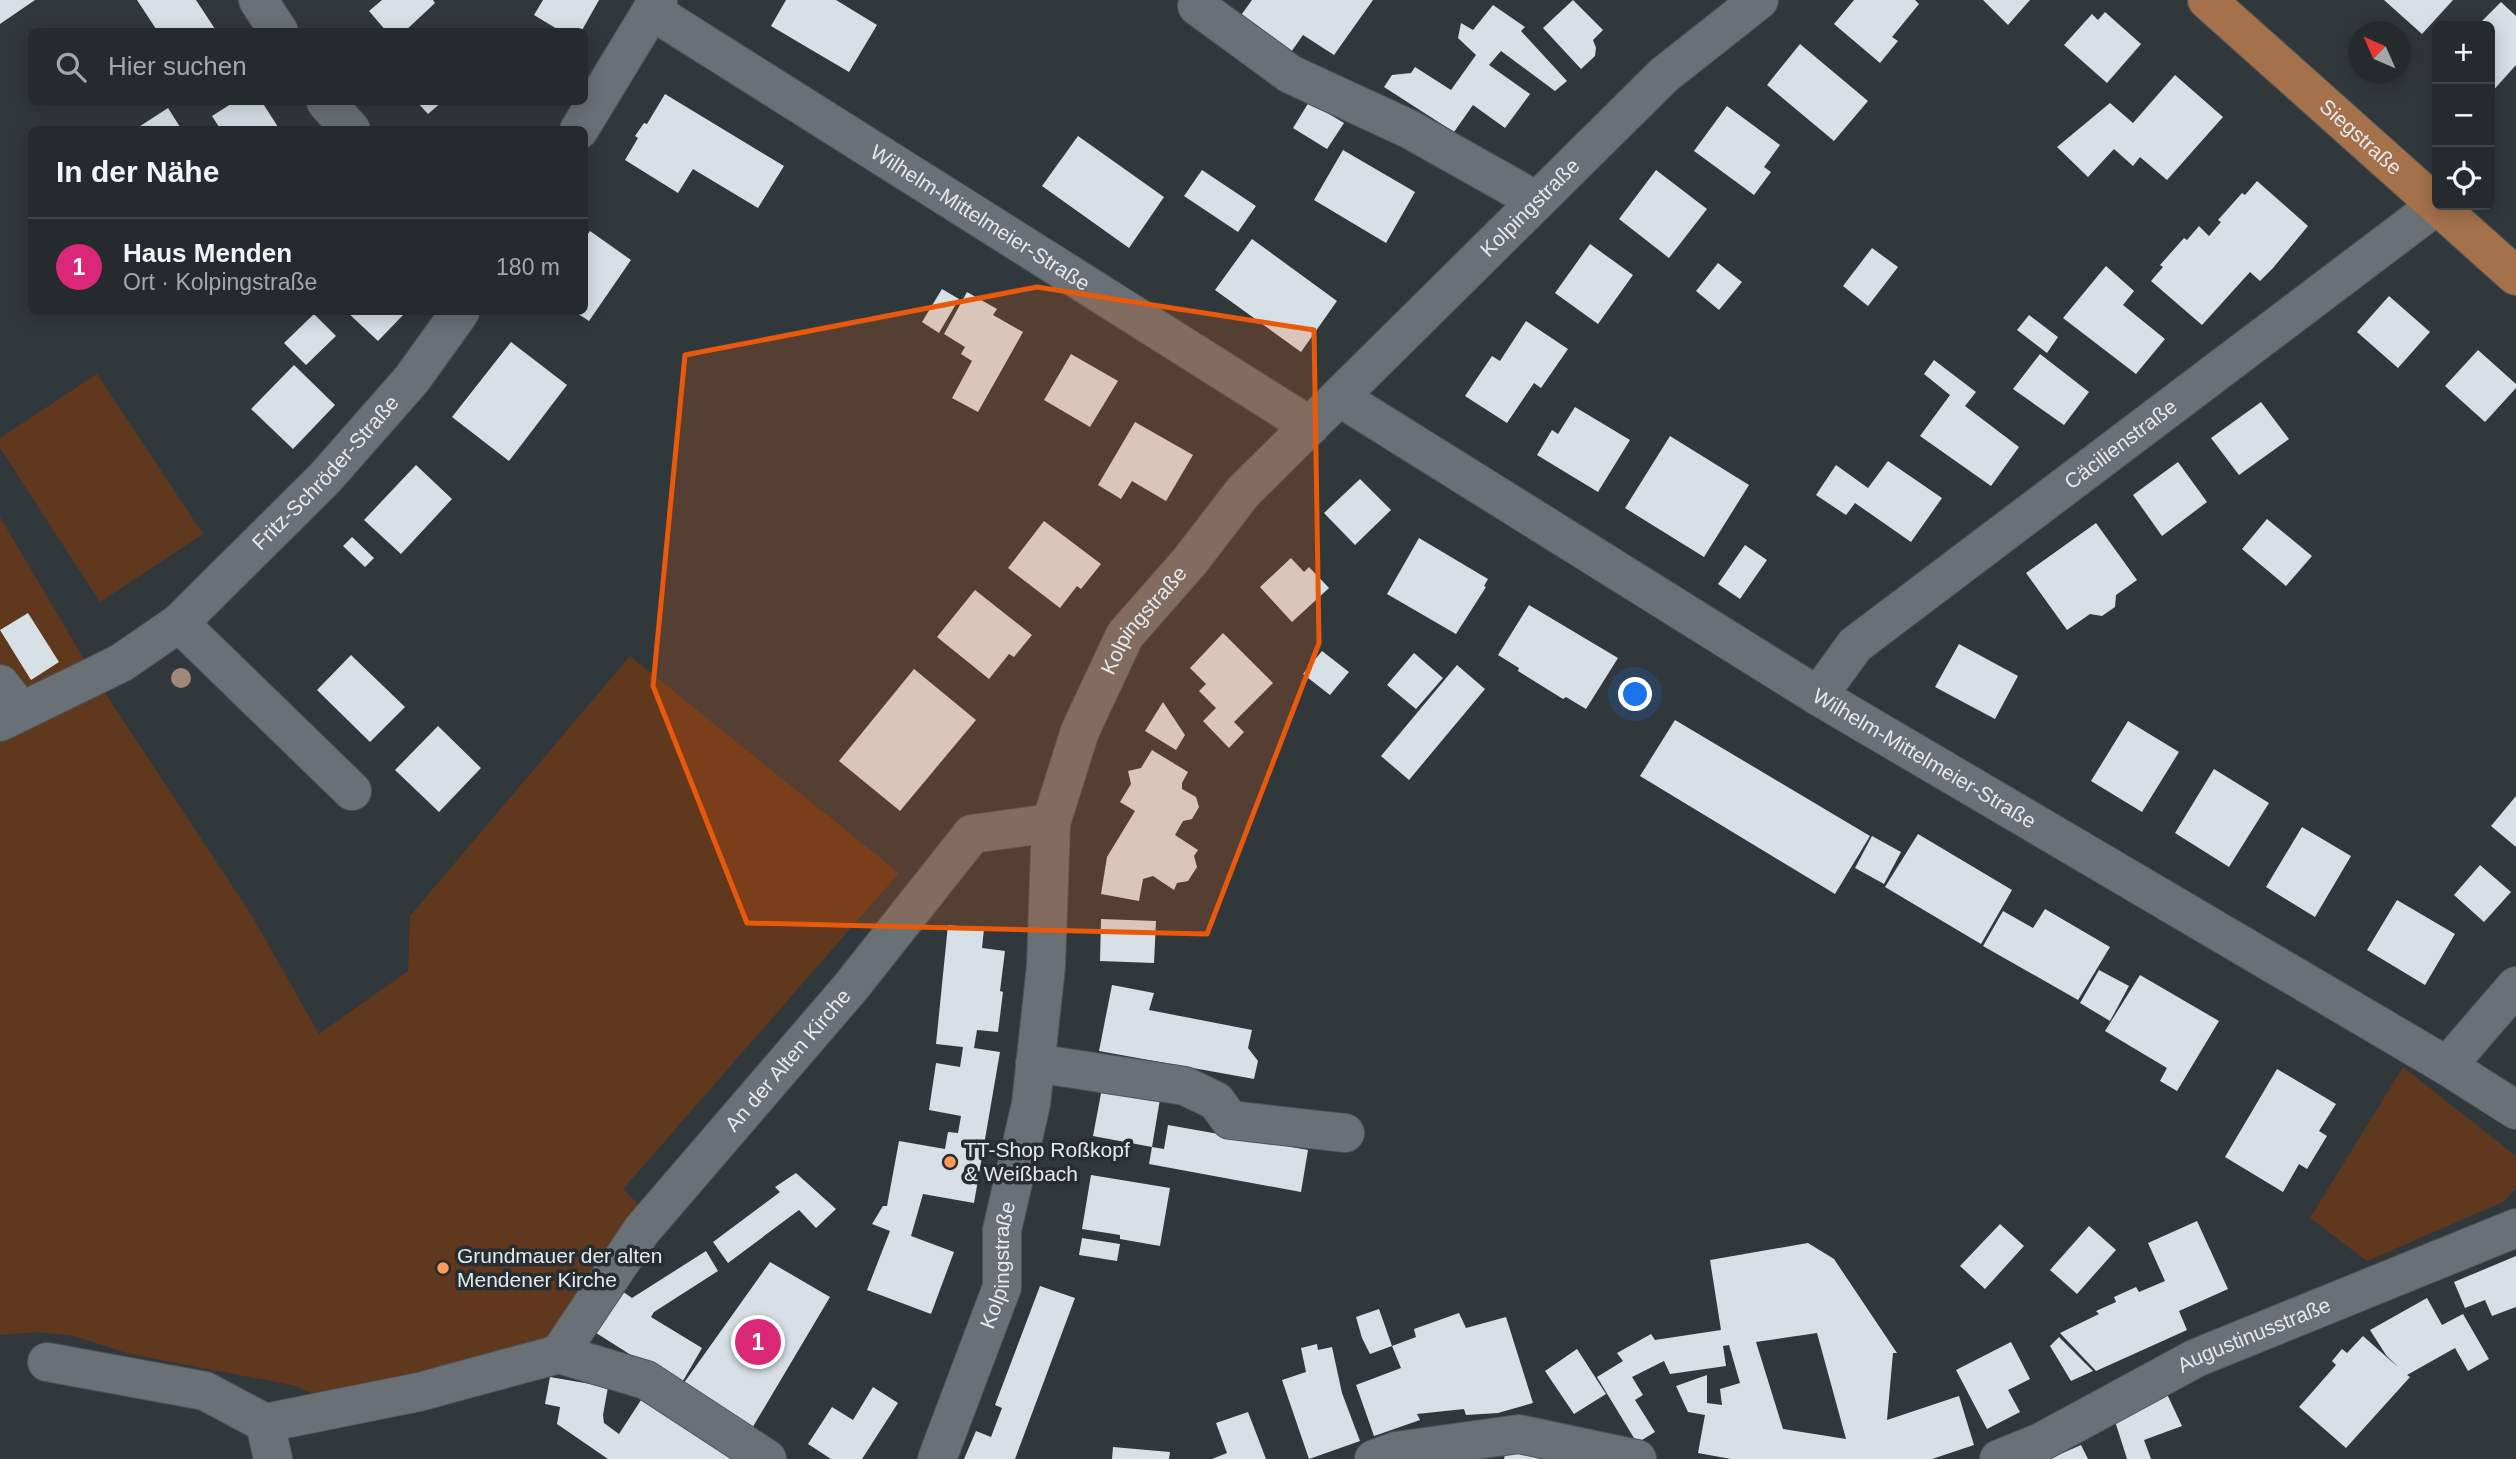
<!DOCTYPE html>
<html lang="de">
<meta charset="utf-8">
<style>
:root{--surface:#252a2d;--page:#2d3235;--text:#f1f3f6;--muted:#a3a7aa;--line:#424649;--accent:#db2777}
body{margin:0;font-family:Helvetica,sans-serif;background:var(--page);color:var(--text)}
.controls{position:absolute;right:21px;top:21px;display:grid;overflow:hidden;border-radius:10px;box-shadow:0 4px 18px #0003}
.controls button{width:63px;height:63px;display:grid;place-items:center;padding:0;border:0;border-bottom:2px solid var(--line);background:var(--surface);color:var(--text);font:35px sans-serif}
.compass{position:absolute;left:2348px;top:21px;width:63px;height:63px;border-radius:50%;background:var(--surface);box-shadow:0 4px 18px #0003;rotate:315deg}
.you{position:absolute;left:1636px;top:695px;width:24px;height:24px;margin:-18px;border:5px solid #fff;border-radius:50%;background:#1a73e8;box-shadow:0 0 0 10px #1a73e833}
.badge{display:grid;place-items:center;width:46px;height:46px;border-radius:50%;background:var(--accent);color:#fff;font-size:23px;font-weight:700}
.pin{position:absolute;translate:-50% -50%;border:4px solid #fff;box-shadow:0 2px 7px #0006}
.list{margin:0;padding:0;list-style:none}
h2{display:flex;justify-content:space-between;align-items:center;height:91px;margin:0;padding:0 28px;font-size:30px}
h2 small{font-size:23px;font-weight:400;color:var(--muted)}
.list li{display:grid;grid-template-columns:46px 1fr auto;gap:21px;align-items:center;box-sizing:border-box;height:98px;padding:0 28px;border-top:2px solid var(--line)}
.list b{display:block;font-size:26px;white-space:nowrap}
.list p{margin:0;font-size:23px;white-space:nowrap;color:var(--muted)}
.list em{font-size:23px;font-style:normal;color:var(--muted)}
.icon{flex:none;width:38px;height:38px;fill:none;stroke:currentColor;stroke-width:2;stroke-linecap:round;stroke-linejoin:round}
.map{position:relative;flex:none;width:2516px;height:1459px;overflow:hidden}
.search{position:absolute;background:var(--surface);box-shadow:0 4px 18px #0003;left:28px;top:28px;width:560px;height:77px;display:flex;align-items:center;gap:18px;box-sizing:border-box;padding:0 24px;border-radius:10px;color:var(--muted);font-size:26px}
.panel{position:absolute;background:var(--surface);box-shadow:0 4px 18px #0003;left:28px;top:126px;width:560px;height:189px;border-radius:10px}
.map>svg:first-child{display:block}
.green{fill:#5f381e}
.building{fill:#d6e0e5;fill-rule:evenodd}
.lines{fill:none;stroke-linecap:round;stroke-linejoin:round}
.minor-casing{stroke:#4e5457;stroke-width:40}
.major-casing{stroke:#4e5457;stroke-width:40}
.minor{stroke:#697176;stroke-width:38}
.major{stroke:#a4714b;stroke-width:38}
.tree{fill:#a08777}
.marked{fill:#e8590c;fill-opacity:0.2;stroke:#e8590c;stroke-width:5;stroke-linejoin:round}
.poi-dot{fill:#fe9b58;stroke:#272e32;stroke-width:2.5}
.labels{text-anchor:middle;stroke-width:7;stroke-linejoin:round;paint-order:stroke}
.street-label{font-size:21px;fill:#e4e9ec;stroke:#272e32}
.poi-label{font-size:21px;fill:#e4e9ec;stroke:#272e32;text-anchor:start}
</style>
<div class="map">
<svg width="2516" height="1459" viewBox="0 0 2516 1459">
<rect width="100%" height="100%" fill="#31383c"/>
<path class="green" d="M97,374L203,534L100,602L0,448V438Z
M0,517L94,676L252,916L319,1034L408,971L410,916L630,656L899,873L623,1189L643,1209L544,1344L317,1396L297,1386L130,1354L74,1336L38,1332L0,1335Z
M2403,1067L2516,1156V1188L2505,1201L2367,1261L2310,1218Z"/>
<path class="building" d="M0,0H35L0,24Z
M137,0H196L215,29L211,32H158Z
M382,0H433L435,3L404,32H387L369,11Z
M543,0H599L581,32H562L534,15Z
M786,0H836L877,25L849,72L771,26Z
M1252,0H1373L1334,55L1303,35L1289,55L1239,18Z
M1573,0L1603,30L1593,40L1596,48L1595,56L1581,69L1543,28Z
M1854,0H1915L1919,4L1892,37L1898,41L1880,63L1834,24Z
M1983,0H2030L2008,25Z
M2384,0H2453L2422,34Z
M2501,2L2516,16V65L2490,94V26H2477Z
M1493,5L1525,27L1521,31L1567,81L1555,91L1501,51L1489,65L1530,94L1505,128L1473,105L1454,132L1384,87L1392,75L1411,73L1415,67L1451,90L1476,55L1458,38L1461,23L1473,30Z
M2105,12L2141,44L2107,83L2064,45L2092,14L2098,20Z
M1800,44L1868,101L1834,141L1767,85Z
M2175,75L2223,117L2167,180L2140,157L2133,166L2114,149L2088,177L2057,147L2110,103L2133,123Z
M665,94L784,166L758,208L693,169L678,193L625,160L638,138L635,136L644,123L647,124Z
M234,102H262L280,130H221L212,116Z
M417,102H442L428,114Z
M1309,102L1344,123L1327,149L1293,128Z
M1727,106L1780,145L1764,167L1771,172L1754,195L1694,151Z
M168,108L180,127L177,130H134Z
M1078,136L1164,197L1129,248L1042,186Z
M1343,150L1415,192L1386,243L1314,200Z
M1202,170L1256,206L1238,232L1184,196Z
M1656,170L1707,209L1669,258L1619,219Z
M2257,181L2308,226L2273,268L2260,281L2250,272L2202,325L2151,281L2163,267L2160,265L2184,238L2187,240L2199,226L2209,236L2221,222L2218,220L2242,193L2245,195Z
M590,231L631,260L589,321L575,312H584V239Z
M1252,239L1337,301L1301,352L1215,290Z
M1590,244L1633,275L1598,324L1555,293Z
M1872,248L1898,267L1868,306L1843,286Z
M1718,263L1742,282L1719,310L1696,291Z
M2106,266L2134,291L2123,305L2165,339L2136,374L2063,318Z
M942,289L959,299L939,333L922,322Z
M967,292L997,309L993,315L1023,332L978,412L952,398L972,361L961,354L965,347L944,334Z
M2389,296L2430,332L2398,368L2357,332Z
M347,312H406L378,341Z
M314,314L336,336L306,365L284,343Z
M2029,315L2058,337L2047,353L2017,330Z
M1526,321L1568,349L1541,388L1534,383L1507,423L1465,396L1492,356L1500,361Z
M511,342L567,385L509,461L452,417Z
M2478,350L2516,384V388L2485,422L2445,386Z
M1071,354L1118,381L1090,427L1044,400Z
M2040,354L2089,392L2064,425L2013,389Z
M1934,360L1976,392L1965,406L2019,447L1991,486L1920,436L1950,395L1924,374Z
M294,365L335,405L293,449L251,409Z
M2261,402L2289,439L2239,475L2211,438Z
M1575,407L1630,440L1598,492L1537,455L1552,430L1558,434Z
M1135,422L1193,455L1166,501L1132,481L1121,499L1098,485Z
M1670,436L1749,485L1704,557L1625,508Z
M1888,461L1942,498L1911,542L1855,503L1846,515L1816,495L1836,465L1868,488Z
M2178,462L2207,502L2162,536L2133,495Z
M416,465L452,499L401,554L364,520Z
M1360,479L1391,510L1355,545L1324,513Z
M2267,519L2312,556L2286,586L2242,549Z
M1044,521L1101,564L1081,589L1077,586L1060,608L1008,568Z
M2096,523L2137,580L2116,595L2115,607L2102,616L2090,614L2067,630L2026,573Z
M352,537L374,558L365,567L343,546Z
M1419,538L1488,579L1484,586L1486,587L1456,634L1387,594Z
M1745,545L1767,560L1740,599L1718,584Z
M1291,558L1304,572L1309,567L1329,588L1292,622L1260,587Z
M975,590L1032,635L1014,657L1009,654L989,679L937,637Z
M1529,605L1618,658L1586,709L1566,697L1563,699L1518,671L1519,668L1498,655Z
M28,613L59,662L31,680L0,630Z
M1223,633L1273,683L1234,722L1244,732L1229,748L1203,721L1216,708L1199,691L1206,684L1190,668Z
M1959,644L2018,676L1995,719L1935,687Z
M1322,651L1349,672L1330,695L1303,674Z
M1414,653L1443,678L1416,709L1387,685Z
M351,655L405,707L370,742L317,690Z
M1457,665L1485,689L1409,780L1381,756Z
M914,669L976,720L900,811L839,761Z
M1163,702L1185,735L1176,750L1145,731Z
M1675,720L1870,836L1835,894L1640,776Z
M2128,721L2179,752L2142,812L2091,781Z
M438,726L481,768L439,812L395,770Z
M1152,750L1188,772L1182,783V789L1196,797L1199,807L1192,819L1183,821L1175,835L1198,850L1194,856L1197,867L1188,881L1177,883L1174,890L1153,876L1143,879L1139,901L1101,894L1107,857L1135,811L1120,802L1131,784L1128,771L1141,768Z
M2214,769L2269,803L2229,867L2175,833Z
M2516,796V847L2491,826Z
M2302,827L2351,856L2315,917L2266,887Z
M1918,834L2012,890L1981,944L1885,887Z
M1872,836L1901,852L1884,884L1855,868Z
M2480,865L2511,892L2484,922L2454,895Z
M2397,900L2455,934L2425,985L2367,950Z
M2045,909L2110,947L2078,1000L1983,946L2003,911L2033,928Z
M1101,919L1156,921L1154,963L1100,961Z
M948,925L984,929L982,948L1005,951L1000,991L1003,992L998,1032L977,1030L974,1048L1000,1052L974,1203L923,1194L911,1236L954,1252L931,1314L867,1290L890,1231L872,1224L883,1206H887L899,1141L945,1149L948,1132L958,1133L961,1116L929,1110L936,1063L960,1067L963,1047L936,1044Z
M2099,970L2129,986L2110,1021L2080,1003Z
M2140,975L2219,1021L2177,1091L2160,1081L2167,1068L2105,1031Z
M1112,985L1154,993L1149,1010L1252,1030L1248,1048L1258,1061L1254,1079L1099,1051Z
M2277,1069L2336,1104L2319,1131L2327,1136L2307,1169L2299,1164L2283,1192L2225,1157Z
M1102,1088L1160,1099L1152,1147L1164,1149L1168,1125L1308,1150L1301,1192L1149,1164L1152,1147L1093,1136Z
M796,1173L836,1209L816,1228L799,1210L728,1263L713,1242L780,1192L775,1187Z
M1091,1175L1170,1188L1160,1246L1120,1239V1235L1082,1229Z
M2197,1221L2228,1289L2179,1311L2187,1330L2096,1371L2060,1333L2099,1314L2096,1311L2116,1302L2114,1297L2136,1287L2139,1292L2165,1281L2148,1243Z
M2000,1224L2024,1246L1985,1289L1960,1266Z
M2089,1226L2116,1250L2077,1294L2050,1270Z
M1082,1238L1120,1244L1117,1261L1079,1255Z
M1808,1243L1834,1259L1897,1353H1893L1887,1420L1959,1396L1974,1445L1932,1459H1731L1698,1453L1705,1415L1688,1412L1676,1386L1707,1375V1403L1722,1405L1720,1389L1740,1383L1729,1345L1723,1346L1726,1366L1670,1374L1664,1361L1632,1377L1643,1395L1635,1400L1655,1432L1637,1443L1597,1377L1623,1361L1617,1353L1651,1334L1655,1340L1721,1330L1710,1260ZM1817,1333L1846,1439L1783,1429L1756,1342Z
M706,1251L718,1271L654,1312L651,1317L702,1348L680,1386L593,1331L619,1289L632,1298Z
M2516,1256V1307L2492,1316L2485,1300L2465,1308L2454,1282Z
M770,1262L830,1297L751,1430L681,1387Z
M1040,1286L1075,1298L1015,1459H964L976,1431L991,1437L1002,1408L995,1405Z
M2427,1298L2442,1325L2463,1314L2489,1359L2468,1371L2455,1348L2407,1375L2410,1377L2346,1448L2299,1407L2336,1365L2332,1361L2342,1349L2347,1353L2363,1336L2399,1368L2386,1355L2370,1330Z
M1379,1309L1392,1346L1370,1354L1362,1338L1356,1317Z
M1459,1313L1466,1328L1506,1317L1533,1403L1498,1413L1466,1415L1464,1409L1417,1414L1420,1420L1374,1436L1356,1385L1401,1368L1392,1346L1416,1337L1414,1329Z
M2059,1337L2093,1371L2071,1381L2050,1346Z
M2011,1342L2030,1379L2008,1390L2020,1412L1987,1429L1956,1370Z
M1317,1344L1318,1350L1332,1347L1342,1393L1360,1441L1309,1459L1282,1380L1306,1372L1301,1348Z
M1577,1349L1606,1394L1574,1414L1545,1371Z
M550,1377L608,1387L603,1415L604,1423L619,1434L643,1397L747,1459H608L557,1424L560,1407L545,1404Z
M873,1387L898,1403L862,1459H831L808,1444L832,1407L853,1420Z
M2166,1392L2182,1426L2144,1440L2151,1459H2127L2114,1418Z
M1248,1412L1266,1459H1212L1227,1453L1216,1423Z
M2081,1445L2088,1459H2049Z
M1113,1447L1170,1452L1169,1459H1112Z
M1506,1451L1539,1458V1459H1504Z"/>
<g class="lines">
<defs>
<g id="minor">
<path d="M258,0L279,32"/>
<path d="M1201,0L1197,6L1290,74L1409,129L1537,201"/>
<path id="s1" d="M652,11L1310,426"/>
<path d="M326,102L351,130"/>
<path d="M579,130L658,0"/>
<path id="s2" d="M1339,397L1818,696L2447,1066L2516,1110"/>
<path d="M179,623L352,791"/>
<path d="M0,684L21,711"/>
<path id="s3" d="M1818,696L1855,645L2436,206"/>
<path id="s4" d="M0,722L121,663L179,623L325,478L412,379L460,312"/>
<path d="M1035,1063L1185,1086L1216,1101L1230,1120L1345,1133"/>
<path d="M2447,1066L2516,986"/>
<path id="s5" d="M559,1354L642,1230L850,988L972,834L1051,823"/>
<path d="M47,1362L205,1391L265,1423"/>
<path d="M265,1423L419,1392L559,1354L646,1380L767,1459"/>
<path d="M265,1423L273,1459"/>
<path id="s6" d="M937,1459L1002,1287V1230L1031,1104L1046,966L1051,823L1080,731L1125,635L1190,561L1243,492L1664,75L1759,0"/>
<path d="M1374,1459L1396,1451L1519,1434L1637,1459"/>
<path id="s7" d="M1999,1459L2041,1442L2196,1358L2516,1228"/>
</g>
<g id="major">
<path id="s8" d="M2207,0L2516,276"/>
</g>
</defs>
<use href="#minor" class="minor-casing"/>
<use href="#major" class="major-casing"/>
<use href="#minor" class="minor"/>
<use href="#major" class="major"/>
</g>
<circle class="tree" cx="181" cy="678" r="10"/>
<path class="marked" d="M1037,287L1314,330L1319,643L1207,934L747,923L653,686L685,355Z"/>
<g class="poi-dot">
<circle cx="950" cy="1162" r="7"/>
<circle cx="443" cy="1268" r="7"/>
</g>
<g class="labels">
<g class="street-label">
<text dy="7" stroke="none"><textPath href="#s8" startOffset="206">Siegstraße</textPath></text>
<text dy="7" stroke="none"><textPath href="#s6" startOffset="1444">Kolpingstraße</textPath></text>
<text dy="7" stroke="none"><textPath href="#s1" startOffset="388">Wilhelm-Mittelmeier-Straße</textPath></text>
<text dy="7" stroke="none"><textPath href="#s3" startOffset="396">Cäcilienstraße</textPath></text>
<text dy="7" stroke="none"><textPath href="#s4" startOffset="415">Fritz-Schröder-Straße</textPath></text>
<text dy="7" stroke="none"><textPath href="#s6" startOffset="877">Kolpingstraße</textPath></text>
<text dy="7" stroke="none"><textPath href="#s2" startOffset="688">Wilhelm-Mittelmeier-Straße</textPath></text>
<text dy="7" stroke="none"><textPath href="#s5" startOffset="373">An der Alten Kirche</textPath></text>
<text dy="7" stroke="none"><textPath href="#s6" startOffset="205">Kolpingstraße</textPath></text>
<text dy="7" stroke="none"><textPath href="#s7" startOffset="284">Augustinusstraße</textPath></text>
</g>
<g class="poi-label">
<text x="964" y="1157">TT-Shop Roßkopf<tspan x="964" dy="24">&amp; Weißbach</tspan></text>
<text x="457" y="1263">Grundmauer der alten<tspan x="457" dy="24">Mendener Kirche</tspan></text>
</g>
</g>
</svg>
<div class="controls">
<button>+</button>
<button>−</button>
<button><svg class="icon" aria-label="locate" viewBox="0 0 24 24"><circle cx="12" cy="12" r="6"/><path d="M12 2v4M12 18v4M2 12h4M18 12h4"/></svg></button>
</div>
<svg class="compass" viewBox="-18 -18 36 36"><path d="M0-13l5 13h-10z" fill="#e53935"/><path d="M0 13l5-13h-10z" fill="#a3a7aa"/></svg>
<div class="you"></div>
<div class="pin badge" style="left:758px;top:1342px">1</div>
<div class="search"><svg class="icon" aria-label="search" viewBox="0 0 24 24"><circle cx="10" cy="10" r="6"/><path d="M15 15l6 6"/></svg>Hier suchen</div>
<section class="panel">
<h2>In der Nähe<small></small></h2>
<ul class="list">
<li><span class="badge">1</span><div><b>Haus Menden</b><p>Ort · Kolpingstraße</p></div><em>180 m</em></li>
</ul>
</section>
</div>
